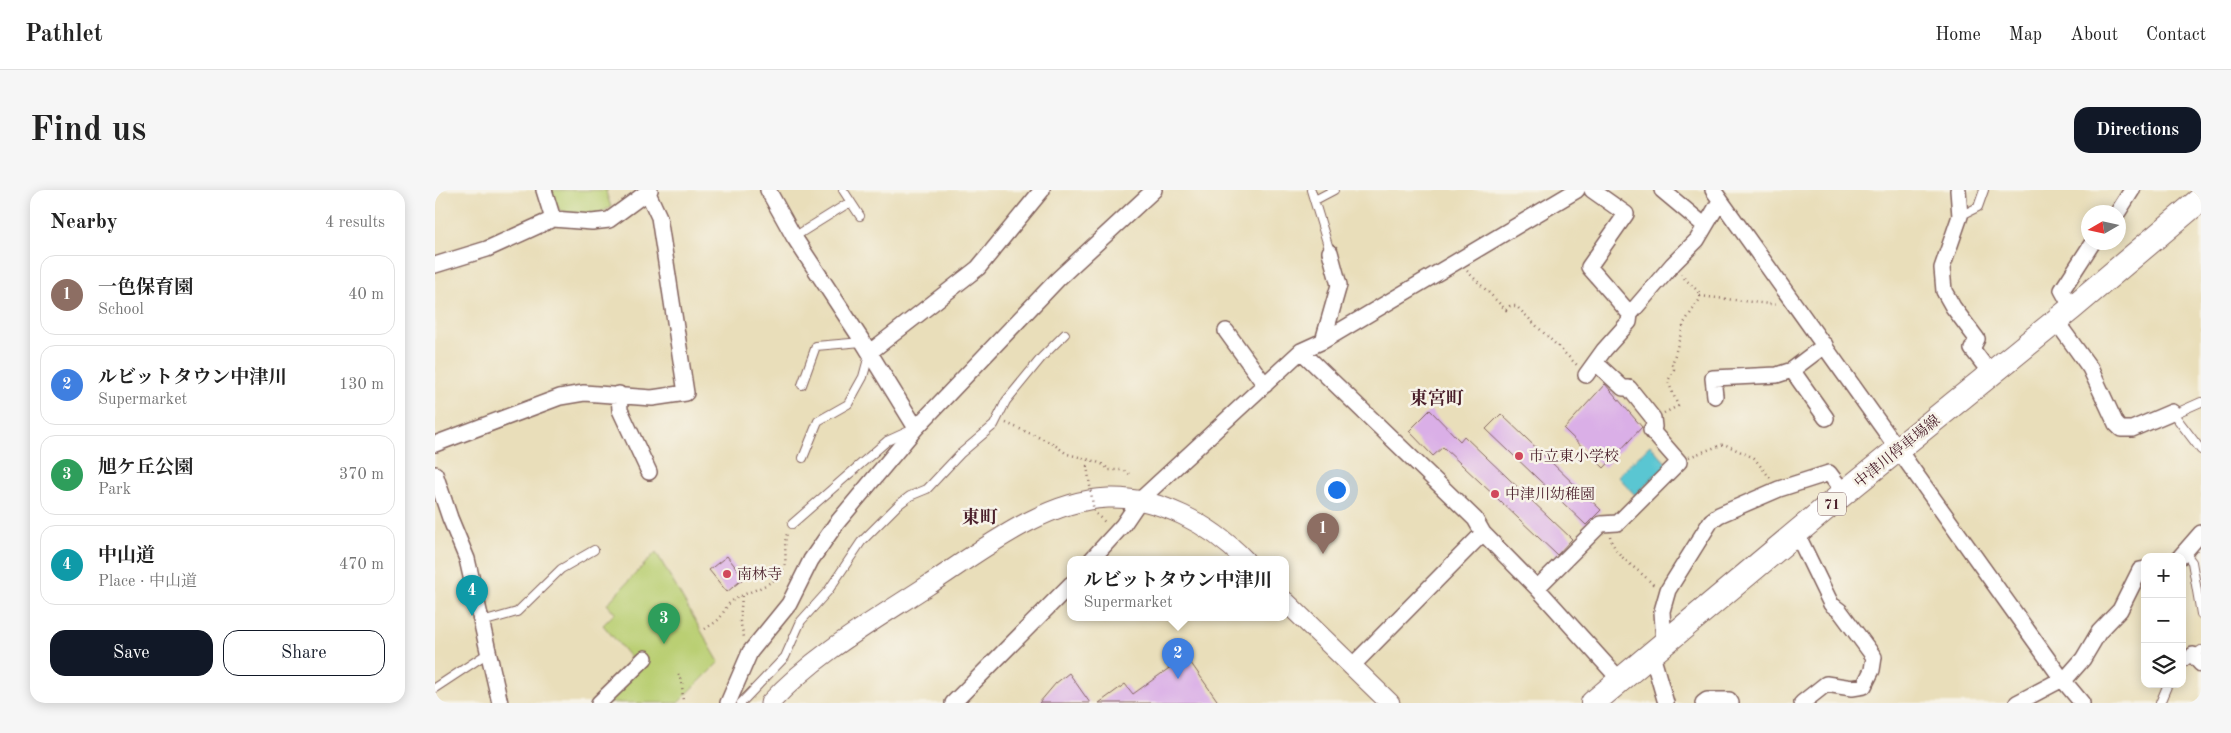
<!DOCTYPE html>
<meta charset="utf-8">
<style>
:root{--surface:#fff;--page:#f6f6f6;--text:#222;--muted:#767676;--line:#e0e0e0;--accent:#111827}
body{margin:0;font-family:"Old Standard TT","Noto Serif JP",serif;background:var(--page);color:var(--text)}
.controls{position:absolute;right:15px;bottom:15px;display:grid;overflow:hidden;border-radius:10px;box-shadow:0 2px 12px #0003}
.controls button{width:45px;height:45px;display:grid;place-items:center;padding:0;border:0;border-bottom:1px solid var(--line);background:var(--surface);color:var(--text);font:25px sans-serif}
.compass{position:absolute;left:1646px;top:15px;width:45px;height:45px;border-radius:50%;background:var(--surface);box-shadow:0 2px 12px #0003;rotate:261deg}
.you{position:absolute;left:901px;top:299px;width:18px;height:18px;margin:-12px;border:4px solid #fff;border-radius:50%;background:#1a73e8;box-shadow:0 0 0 8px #1a73e833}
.badge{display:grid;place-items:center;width:32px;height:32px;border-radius:50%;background:var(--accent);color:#fff;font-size:16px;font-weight:700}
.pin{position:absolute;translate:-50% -41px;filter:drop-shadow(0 1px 2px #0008)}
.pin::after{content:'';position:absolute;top:26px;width:18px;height:15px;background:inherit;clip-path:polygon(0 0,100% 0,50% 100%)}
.popup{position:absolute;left:632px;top:366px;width:222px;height:65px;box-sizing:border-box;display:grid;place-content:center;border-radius:10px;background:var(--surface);filter:drop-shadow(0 1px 4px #0005);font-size:16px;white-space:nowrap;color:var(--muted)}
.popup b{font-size:19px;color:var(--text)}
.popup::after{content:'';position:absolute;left:50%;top:100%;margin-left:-10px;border:10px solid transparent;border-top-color:var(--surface)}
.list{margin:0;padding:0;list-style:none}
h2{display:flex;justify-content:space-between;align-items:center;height:65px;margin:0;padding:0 20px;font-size:21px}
h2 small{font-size:16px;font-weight:400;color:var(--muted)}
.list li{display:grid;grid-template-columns:32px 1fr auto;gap:15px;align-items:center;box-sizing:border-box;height:80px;margin:0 10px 10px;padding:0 10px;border:1px solid var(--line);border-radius:15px}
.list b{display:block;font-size:19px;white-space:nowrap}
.list p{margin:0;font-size:16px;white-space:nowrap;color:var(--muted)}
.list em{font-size:16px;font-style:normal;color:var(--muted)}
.actions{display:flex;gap:10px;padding:15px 20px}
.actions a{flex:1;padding:11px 0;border:1px solid var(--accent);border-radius:15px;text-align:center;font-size:18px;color:var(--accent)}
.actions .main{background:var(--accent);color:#fff}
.icon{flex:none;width:28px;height:28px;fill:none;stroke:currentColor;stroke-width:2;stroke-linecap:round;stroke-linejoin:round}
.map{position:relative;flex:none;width:1766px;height:513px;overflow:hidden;border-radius:15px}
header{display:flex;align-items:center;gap:30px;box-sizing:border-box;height:70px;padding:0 25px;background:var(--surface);border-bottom:1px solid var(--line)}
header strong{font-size:24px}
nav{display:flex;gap:28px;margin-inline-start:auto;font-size:18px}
.intro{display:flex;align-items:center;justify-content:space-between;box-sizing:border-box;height:120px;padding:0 30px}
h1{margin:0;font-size:35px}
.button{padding:12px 22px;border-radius:15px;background:var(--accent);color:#fff;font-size:18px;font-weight:700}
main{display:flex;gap:30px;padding:0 30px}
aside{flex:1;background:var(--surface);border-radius:15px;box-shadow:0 2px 12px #0003}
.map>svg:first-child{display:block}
.green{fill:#bacf73;stroke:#82774f}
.water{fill:#5ac6d2;stroke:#52727e}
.building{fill:#daafe7}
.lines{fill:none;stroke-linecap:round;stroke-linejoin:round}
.service-casing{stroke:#82625d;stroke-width:10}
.minor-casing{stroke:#82625d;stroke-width:18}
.tertiary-casing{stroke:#82625d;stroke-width:21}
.primary-casing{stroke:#82625d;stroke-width:26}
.path{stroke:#82625d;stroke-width:2.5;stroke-dasharray:1 4;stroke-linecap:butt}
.service{stroke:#fff;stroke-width:8}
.minor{stroke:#fff;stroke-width:15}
.tertiary{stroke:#fff;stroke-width:19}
.primary{stroke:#fff;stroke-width:24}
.path-bridge{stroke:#82625d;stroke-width:2.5;stroke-dasharray:1 4;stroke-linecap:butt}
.poi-dot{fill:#d1495b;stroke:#f7f3e8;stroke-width:2}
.labels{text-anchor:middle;stroke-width:5;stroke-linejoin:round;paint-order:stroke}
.shield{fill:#f7f3e8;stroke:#7e5f64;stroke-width:1}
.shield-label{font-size:14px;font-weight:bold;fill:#4a1f2b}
.street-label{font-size:15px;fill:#4a1f2b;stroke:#f7f3e8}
.poi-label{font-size:15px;fill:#4a1f2b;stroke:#f7f3e8;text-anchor:start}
.quarter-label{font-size:18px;font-weight:bold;fill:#4a1f2b;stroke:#f7f3e8}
</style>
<header>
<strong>Pathlet</strong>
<nav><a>Home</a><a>Map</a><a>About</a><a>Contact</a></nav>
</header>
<div class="intro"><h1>Find us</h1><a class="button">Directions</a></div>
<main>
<aside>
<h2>Nearby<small>4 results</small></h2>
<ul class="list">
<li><span class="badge" style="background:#8d6e63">1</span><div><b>一色保育園</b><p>School</p></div><em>40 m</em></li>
<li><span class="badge" style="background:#3f7fe0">2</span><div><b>ルビットタウン中津川</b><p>Supermarket</p></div><em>130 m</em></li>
<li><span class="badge" style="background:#2e9e5b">3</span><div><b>旭ケ丘公園</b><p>Park</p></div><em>370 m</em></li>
<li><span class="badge" style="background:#0f9aa8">4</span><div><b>中山道</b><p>Place · 中山道</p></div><em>470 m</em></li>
</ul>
<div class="actions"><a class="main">Save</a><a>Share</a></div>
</aside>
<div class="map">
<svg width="1766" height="513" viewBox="0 0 1766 513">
<rect width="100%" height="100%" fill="#f7f3e8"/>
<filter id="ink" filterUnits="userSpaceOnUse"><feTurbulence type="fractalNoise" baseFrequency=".02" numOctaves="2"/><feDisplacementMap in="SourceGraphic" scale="10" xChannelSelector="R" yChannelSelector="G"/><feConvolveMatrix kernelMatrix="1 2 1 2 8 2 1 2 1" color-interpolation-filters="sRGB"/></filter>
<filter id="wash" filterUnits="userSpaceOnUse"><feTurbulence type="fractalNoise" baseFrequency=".0096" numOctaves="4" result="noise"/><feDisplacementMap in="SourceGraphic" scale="20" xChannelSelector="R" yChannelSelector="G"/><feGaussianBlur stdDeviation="1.12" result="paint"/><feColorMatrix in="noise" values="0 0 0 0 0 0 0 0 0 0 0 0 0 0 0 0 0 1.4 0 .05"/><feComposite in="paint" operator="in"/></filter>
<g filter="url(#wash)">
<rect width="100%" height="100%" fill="#e9deba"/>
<path class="green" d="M114,0H173L171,2L176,17C161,27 143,26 126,21L118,11Z
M221,362L284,472L243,513H170L205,479L168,435L180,423L172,414Z"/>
<path class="water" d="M1215,255L1233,275L1200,305L1183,286Z"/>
<g id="blocks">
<path class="building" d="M1170,194L1207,237L1169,278L1129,239Z
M995,220L1025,251L1029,246L1137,349L1122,365L1008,257L998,266L974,241Z
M1066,224L1166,320L1151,335L1051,239Z
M292,366L309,388L292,402L274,380Z
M751,466L784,513H664L690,494L698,504Z
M634,483L655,513H604L621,493Z"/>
</g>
</g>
<g filter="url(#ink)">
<use href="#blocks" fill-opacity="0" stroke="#82625d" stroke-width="1"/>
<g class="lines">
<defs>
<path id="service" d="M408,0L425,26
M876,0L895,62
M880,10L899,0
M1525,26L1543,17L1549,0
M359,47L415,12
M367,195L381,156L427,152
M1737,222L1766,260
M1739,224L1766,212
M368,268L383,231L413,214L428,187L434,165
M357,334L452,251L474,241
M1750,363L1757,372L1766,424
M47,432L82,422L126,379L159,360
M1747,474L1766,460
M0,498L53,463
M306,513L350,467L366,431L393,401L426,352L463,315L475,306L492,299L525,264L559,235L571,211L607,167L630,144
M1725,513L1733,494"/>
<path id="minor" d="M109,0L118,29
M333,0L359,47L428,152L481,238
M1157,0L1191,24L1154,77L1195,124
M1227,0L1270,36
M1278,0L1627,489L1647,513
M1523,0L1525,26L1507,78L1509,101L1518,117L1542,149L1537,159L1556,184
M1683,22L1697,0
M0,75L52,59L118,29L157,32L174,30L215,0
M1637,118L1627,100L1658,52
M1621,131L1655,178L1681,234L1686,239H1697L1737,222
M791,141L830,195
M888,151L904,95L895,62
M866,161L1040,329L1048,343L1102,398L1185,490
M435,162L543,78L607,0
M1357,180L1391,228
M1151,185L1169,160L1194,132L1195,124L1238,74L1262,50L1285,11
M184,204L185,220L214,282
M1280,206L1278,188L1342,185L1357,180L1390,155
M0,254L125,207L149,203L217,208L251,203L224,27L212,1
M0,284L15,328L32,369L65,513
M1362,344L1396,414L1405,421L1439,467L1437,480L1429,496L1417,498L1391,494L1367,513
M1745,367L1766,343
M656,370L688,335L705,310L866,161L888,151L1142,0
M1102,398L1166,334L1183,333L1244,272L1216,240L1219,237L1218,228L1194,198H1188L1161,173
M1229,454L1227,421L1233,400L1276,331L1284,325L1344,299L1394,283L1409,303
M1217,465L1231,513
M1758,465L1766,474
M916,477L1048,343
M164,513L210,468
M293,513L315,462L354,414L376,370L401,334L481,238L623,89L719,0
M518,513L636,394
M1268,513L1272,510H1294L1296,513
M1582,513L1633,486L1648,469L1664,442L1685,420L1705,380L1710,379"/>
<path id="tertiary" d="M850,411L955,513
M335,513C380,464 437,432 492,396C544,362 609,310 673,308C724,306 776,335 810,370"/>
<path id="primary" d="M1158,513L1409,303L1637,118L1766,9"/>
</defs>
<use href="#service" class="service-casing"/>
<use href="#minor" class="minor-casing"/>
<use href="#tertiary" class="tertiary-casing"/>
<use href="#primary" class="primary-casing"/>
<path class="path" d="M1032,81L1071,120L1075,116H1081L1142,175
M1265,106L1343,115
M1229,223L1243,216L1233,191L1239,179L1237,175L1249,133L1265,109V103L1246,85
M571,233L617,253L632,264L659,271L669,275L674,280H688L694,284
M1254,267L1289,254L1319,268L1336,289
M652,276L653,270
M661,324L672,334
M1175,346C1181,370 1206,379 1220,397
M307,406L305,431L309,447
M270,439C274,436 280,433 283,430C289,424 290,416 297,411C313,400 341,397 349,377C353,365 347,353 353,342
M243,484L247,493L248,513"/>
<use href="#service" class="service"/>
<use href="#minor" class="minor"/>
<use href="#tertiary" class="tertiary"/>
<use href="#primary" class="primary"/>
<path class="path-bridge" d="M652,276L659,322"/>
</g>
</g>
<g class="poi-dot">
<circle cx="1084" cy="266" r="5"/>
<circle cx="1060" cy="304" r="5"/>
<circle cx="292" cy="384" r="5"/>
</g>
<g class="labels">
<rect class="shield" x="1383" y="302.5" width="28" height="23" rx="4"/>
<g class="shield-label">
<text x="1397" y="319">71</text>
</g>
<g class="street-label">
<text transform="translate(1462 261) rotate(-39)" y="5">中津川停車場線</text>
</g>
<g class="poi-label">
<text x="1094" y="271">市立東小学校</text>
<text x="1070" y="309">中津川幼稚園</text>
<text x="302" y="389">南林寺</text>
</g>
<g class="quarter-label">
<text x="1002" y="214">東宮町</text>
<text x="545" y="333">東町</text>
</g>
</g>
</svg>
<div class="controls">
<button>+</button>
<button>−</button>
<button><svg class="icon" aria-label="layers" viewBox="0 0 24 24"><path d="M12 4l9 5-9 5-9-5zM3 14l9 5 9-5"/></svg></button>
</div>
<svg class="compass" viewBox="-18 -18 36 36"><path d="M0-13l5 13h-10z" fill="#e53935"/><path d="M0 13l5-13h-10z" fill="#767676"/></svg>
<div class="you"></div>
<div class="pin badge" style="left:888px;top:364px;background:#8d6e63">1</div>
<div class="pin badge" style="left:743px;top:489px;background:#3f7fe0">2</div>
<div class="popup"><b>ルビットタウン中津川</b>Supermarket</div>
<div class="pin badge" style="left:229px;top:454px;background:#2e9e5b">3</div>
<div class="pin badge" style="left:37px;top:426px;background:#0f9aa8">4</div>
</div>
</main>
